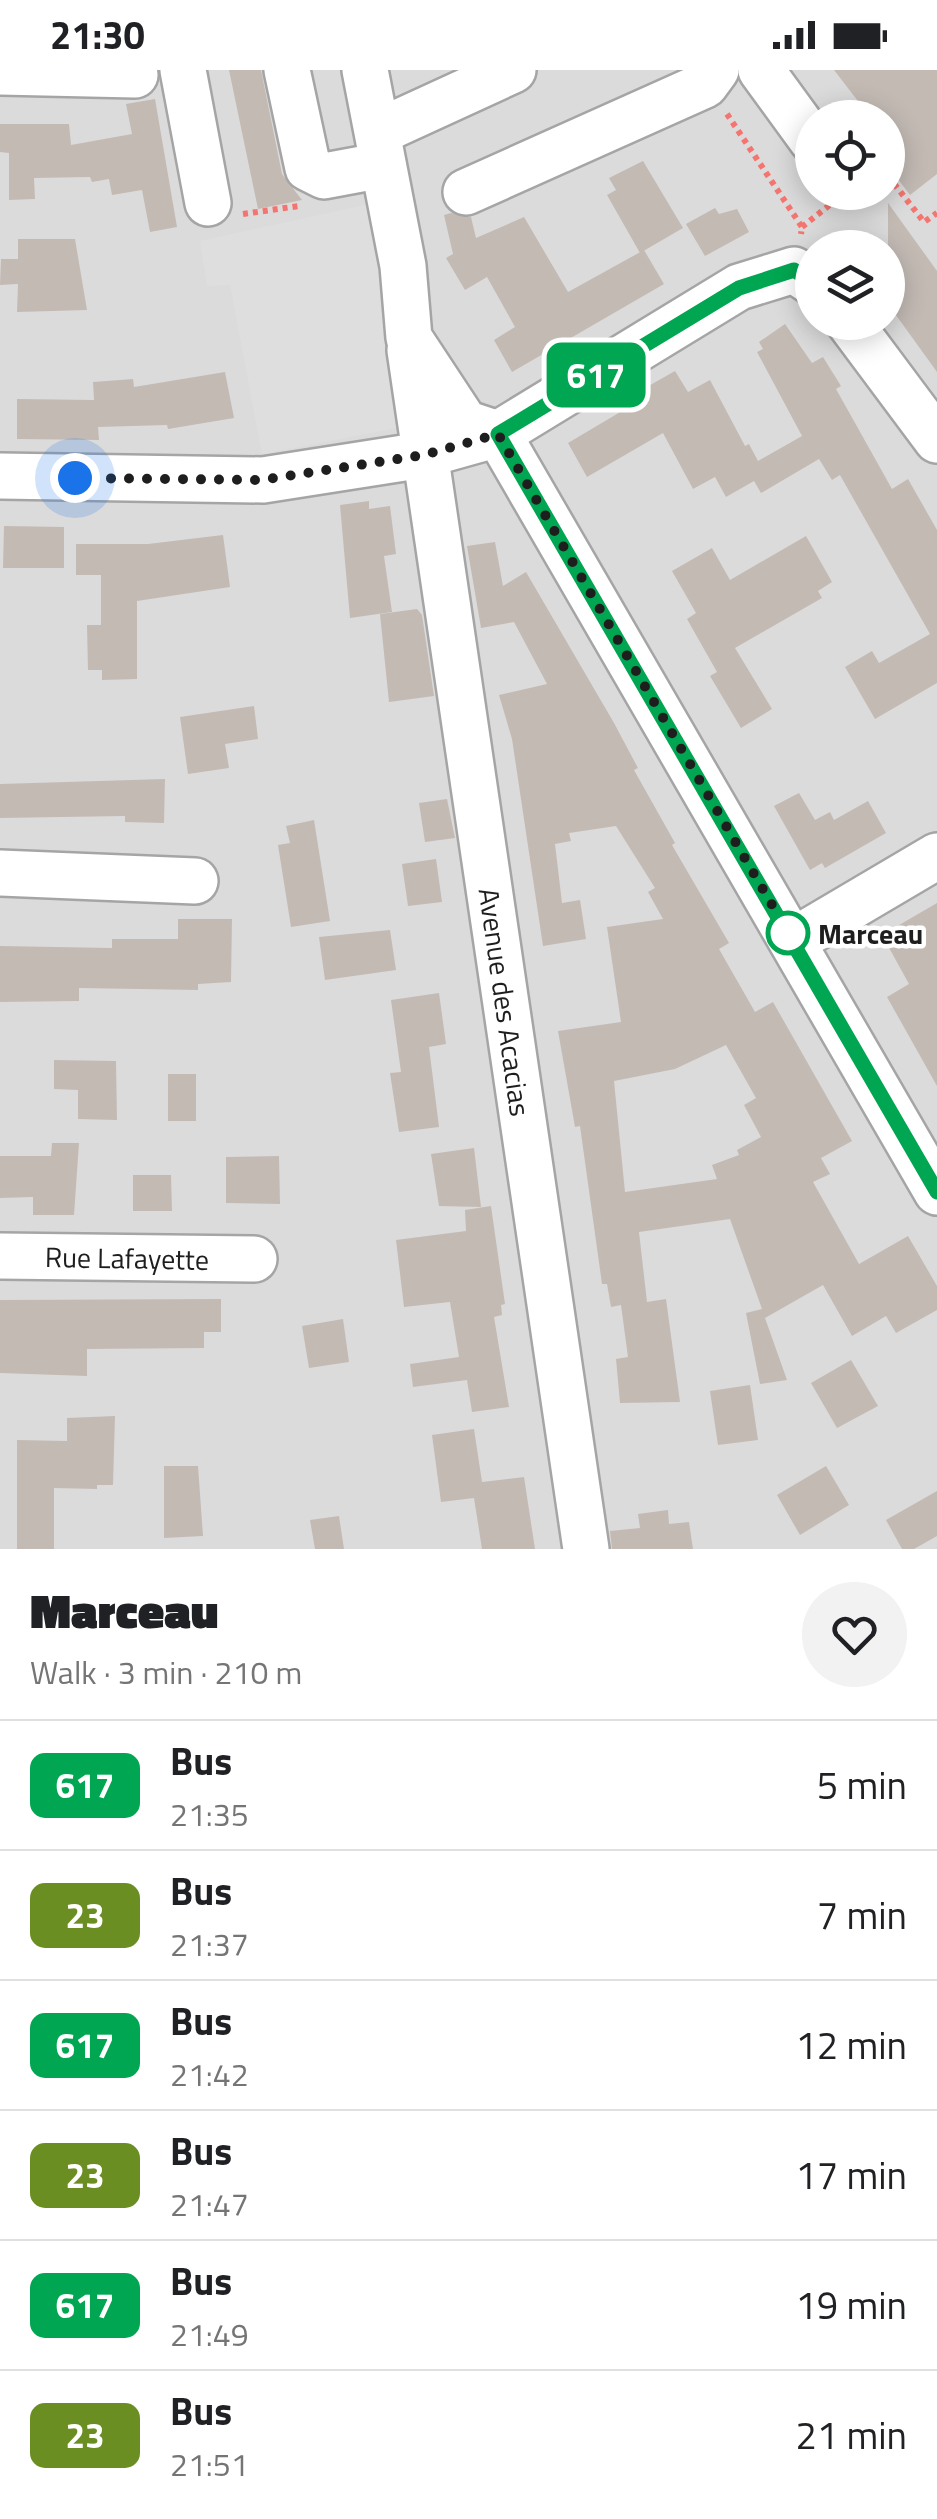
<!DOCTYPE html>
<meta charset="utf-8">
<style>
:root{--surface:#fff;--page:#f2f2f2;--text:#202124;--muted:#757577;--line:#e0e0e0}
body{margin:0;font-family:"Titillium Web",sans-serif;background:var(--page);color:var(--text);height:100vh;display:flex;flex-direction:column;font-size:38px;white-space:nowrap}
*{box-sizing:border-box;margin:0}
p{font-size:32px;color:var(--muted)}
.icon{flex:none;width:55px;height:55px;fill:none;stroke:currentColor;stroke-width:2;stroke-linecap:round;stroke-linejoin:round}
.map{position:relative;height:1479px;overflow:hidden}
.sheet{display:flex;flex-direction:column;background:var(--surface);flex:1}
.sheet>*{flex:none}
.badge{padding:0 20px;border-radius:15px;font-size:35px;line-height:65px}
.fabs{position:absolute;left:795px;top:30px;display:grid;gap:20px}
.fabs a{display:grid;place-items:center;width:110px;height:110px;border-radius:50%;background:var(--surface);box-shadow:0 5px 25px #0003;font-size:50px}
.you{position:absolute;width:50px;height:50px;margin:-25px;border:8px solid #fff;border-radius:50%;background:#1a73e8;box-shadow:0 0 0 15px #1a73e833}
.map>.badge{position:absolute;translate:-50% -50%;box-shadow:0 0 0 5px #fff}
.round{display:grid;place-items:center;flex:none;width:105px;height:105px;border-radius:52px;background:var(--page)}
.head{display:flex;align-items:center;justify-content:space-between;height:170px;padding:0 30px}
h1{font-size:48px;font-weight:800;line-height:75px}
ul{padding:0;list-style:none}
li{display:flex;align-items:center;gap:30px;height:130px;padding:0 30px;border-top:2px solid var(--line)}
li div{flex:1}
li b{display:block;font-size:38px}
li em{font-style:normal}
li .badge{min-width:110px;font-weight:700;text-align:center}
.status{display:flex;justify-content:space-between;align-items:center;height:70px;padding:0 50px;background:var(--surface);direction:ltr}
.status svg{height:28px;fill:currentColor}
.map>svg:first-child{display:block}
.residential{fill:#dcdbdb;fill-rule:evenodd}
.parking{fill:#dedede}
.building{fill:#c3bab4;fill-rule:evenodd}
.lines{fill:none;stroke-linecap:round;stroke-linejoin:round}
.minor-casing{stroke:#a5a5a5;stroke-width:50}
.path{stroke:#f47570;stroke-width:6;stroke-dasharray:5 5;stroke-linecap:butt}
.minor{stroke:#fff;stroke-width:45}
.line-casing{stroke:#fff;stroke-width:22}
.line{stroke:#00a651;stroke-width:15}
.walk{stroke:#1e1e1e;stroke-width:10;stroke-dasharray:0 18}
.stop-dot{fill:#fff;stroke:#00a651;stroke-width:5}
.labels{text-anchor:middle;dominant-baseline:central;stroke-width:9;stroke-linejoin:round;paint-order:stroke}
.stop-label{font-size:28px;font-weight:bold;fill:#1e1e1e;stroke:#fff;text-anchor:start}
.street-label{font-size:28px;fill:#1e1e1e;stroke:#fff}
</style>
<div class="status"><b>21:30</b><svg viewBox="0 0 49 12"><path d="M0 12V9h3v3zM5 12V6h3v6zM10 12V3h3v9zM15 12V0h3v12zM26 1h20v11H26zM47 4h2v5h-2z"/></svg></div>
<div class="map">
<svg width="937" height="1479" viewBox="0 0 937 1479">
<rect width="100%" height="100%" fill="#eeeae4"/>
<path class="residential" d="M 0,0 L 937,0 L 937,1479 L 0,1479 ZM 812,48 L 888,48 L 888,122 L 812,122 ZM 812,178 L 888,178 L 888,252 L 812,252 Z"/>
<path class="parking" d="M 369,134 L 402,357 L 262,384 L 230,215 L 207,216 L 200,171 Z"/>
<g class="building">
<path d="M 229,0 L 261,0 L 282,104 L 302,130 L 258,139 Z"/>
<path d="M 834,0 L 937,0 L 937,104 L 910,125 L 888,96 L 888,48 L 871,48 Z"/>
<path d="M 155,29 L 177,157 L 150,162 L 142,120 L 112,125 L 109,109 L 92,112 L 90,107 L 34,108 L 35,129 L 9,130 L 9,83 L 0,82 L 0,54 L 69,54 L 71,75 L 132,64 L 126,34 Z"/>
<path d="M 643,91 L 683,158 L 640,183 L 607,125 L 616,120 L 609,108 Z"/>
<path d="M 888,133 L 937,201 L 937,302 L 888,234 Z"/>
<path d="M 715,138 L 719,144 L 737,139 L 749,162 L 705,186 L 686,154 Z"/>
<path d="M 451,143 L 471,147 L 476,168 L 524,147 L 568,222 L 644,180 L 664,214 L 512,302 L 494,270 L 515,257 L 487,207 L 465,220 L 446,188 L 453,184 L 444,145 Z"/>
<path d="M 18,169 L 75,169 L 87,240 L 17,242 L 18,214 L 0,215 L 1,189 L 18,189 Z"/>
<path d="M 785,254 L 812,293 L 823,287 L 841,316 L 836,319 L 892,419 L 908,409 L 937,460 L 937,613 L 875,649 L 845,597 L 872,581 L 879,593 L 930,564 L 840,405 L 832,410 L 819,389 L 761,423 L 754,411 L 726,427 L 715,407 L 693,419 L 663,363 L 587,407 L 568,373 L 649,325 L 645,318 L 675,301 L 688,322 L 710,310 L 745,376 L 749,374 L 758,391 L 802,366 L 757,282 L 763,279 L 759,272 Z"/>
<path d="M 225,302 L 234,348 L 168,359 L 167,355 L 98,357 L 99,370 L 17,369 L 17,329 L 94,330 L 93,312 L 133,309 L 134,317 Z"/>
<path d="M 369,431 L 369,439 L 390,436 L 396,484 L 384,486 L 392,542 L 350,548 L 340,435 Z"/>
<path d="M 4,456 L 64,457 L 64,498 L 3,498 Z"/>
<path d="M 223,465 L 230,517 L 137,531 L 137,609 L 102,610 L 102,600 L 88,600 L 87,555 L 101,555 L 101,505 L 76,505 L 76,474 L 148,474 Z"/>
<path d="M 806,466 L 832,512 L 818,521 L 822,528 L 735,578 L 772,639 L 741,658 L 710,606 L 717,602 L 687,549 L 696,543 L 672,501 L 712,478 L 730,510 Z"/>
<path d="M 495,472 L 503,516 L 526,502 L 614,653 L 638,698 L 634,700 L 675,773 L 672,775 L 729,873 L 719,879 L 755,942 L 773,932 L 852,1071 L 821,1088 L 830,1104 L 813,1112 L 859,1194 L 908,1166 L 937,1216 L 937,1240 L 896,1263 L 886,1246 L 852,1266 L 823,1215 L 765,1248 L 787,1310 L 760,1314 L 746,1243 L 762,1239 L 730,1149 L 639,1162 L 647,1232 L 666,1229 L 680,1332 L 620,1333 L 616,1289 L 628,1287 L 621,1235 L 611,1237 L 607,1214 L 602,1214 L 580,1056 L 575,1057 L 558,961 L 621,952 L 607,857 L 663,849 L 648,822 L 655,818 L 616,756 L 569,763 L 571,771 L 555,774 L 562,833 L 580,830 L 586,869 L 543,876 L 512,669 L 499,625 L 547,614 L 514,552 L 481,558 L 467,476 ZM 726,975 L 756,1028 L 744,1035 L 761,1067 L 737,1080 L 739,1085 L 712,1095 L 717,1109 L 625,1122 L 614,1011 L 675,999 Z"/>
<path d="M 417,539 L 422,545 L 434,626 L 389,632 L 380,544 Z"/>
<path d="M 254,636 L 258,669 L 225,674 L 229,698 L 188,704 L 180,647 Z"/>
<path d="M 165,709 L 164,753 L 125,752 L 125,746 L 0,748 L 0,714 Z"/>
<path d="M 799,723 L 815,750 L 830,742 L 834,750 L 868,731 L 886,763 L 825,798 L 822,793 L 810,800 L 774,736 Z"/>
<path d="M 447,729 L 455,768 L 425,772 L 419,733 Z"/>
<path d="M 314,750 L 330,851 L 291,857 L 278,775 L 290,773 L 286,756 Z"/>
<path d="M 436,789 L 442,832 L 408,836 L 402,794 Z"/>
<path d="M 937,833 L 937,1016 L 887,927 L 909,914 L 882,865 Z"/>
<path d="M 178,849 L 232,849 L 231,912 L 198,914 L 198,920 L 79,918 L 79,931 L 0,932 L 0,876 L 112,878 L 112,869 L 178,869 Z"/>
<path d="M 390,860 L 396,900 L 325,910 L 319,867 Z"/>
<path d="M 439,923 L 446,974 L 429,977 L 439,1057 L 399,1062 L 390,1003 L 401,1002 L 391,930 Z"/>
<path d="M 54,990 L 116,991 L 117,1050 L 78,1049 L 78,1020 L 54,1019 Z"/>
<rect x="168" y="1004" width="28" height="47"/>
<path d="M 52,1073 L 79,1073 L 74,1145 L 33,1145 L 33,1127 L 0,1128 L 0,1086 L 51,1086 Z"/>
<path d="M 474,1078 L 481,1137 L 439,1136 L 431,1084 Z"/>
<path d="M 279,1086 L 280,1134 L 226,1133 L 226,1087 Z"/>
<path d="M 133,1105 L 171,1105 L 172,1141 L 133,1141 Z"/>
<path d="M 491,1136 L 505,1234 L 501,1235 L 502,1245 L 494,1247 L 509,1337 L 472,1342 L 467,1310 L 413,1317 L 410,1294 L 459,1287 L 450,1232 L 404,1237 L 396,1170 L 466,1161 L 465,1140 Z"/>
<path d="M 221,1229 L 221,1262 L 204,1262 L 204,1278 L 87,1279 L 87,1306 L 0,1303 L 0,1230 Z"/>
<path d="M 343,1249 L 349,1292 L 309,1298 L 302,1256 Z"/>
<path d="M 851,1290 L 878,1336 L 837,1358 L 811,1313 Z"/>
<path d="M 750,1315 L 758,1370 L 718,1375 L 710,1321 Z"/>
<path d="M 115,1346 L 113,1415 L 97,1415 L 97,1419 L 54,1418 L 54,1479 L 17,1479 L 17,1370 L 67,1371 L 67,1348 Z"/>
<path d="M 474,1359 L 482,1412 L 524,1407 L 535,1479 L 482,1479 L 474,1428 L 441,1432 L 432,1365 Z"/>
<path d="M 164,1396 L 198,1396 L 203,1466 L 164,1468 Z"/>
<path d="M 826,1396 L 849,1435 L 800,1465 L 777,1425 Z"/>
<path d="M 937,1421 L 937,1466 L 914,1479 L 902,1479 L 886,1450 Z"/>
<path d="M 668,1440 L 669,1454 L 689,1452 L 693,1479 L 612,1479 L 610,1461 L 640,1458 L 638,1444 Z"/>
<path d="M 339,1446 L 344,1479 L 315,1479 L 310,1450 Z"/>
</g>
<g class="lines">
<defs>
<g id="minor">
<path d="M 183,0 L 208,133"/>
<path d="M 287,0 L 308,98 L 324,106 L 383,95"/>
<path d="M 365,0 L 403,196 L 409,268 L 465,353 L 498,364 L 937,1122"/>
<path d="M 761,0 L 812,70"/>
<path d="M 0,2 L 135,5"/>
<path d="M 378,62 L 513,0"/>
<path d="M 466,122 L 705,15 L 716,0"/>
<path d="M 849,252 L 937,370"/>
<path d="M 410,280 L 586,1479"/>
<path d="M 0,406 L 263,410 L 423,385 L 498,364 L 739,217 L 794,200 L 812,212"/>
<path d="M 0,803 L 195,811"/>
<path d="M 793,871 L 937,786"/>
<path d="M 0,1186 L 254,1189"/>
</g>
</defs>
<use href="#minor" class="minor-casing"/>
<g class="path">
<path d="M 727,44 L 802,157 L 801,164"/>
<path d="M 888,106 L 924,152 L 937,143"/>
<path d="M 243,144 L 299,136"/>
<path d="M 802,157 L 846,122"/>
</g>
<use href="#minor" class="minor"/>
</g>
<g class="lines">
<defs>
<path id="line" d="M 812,212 L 794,200 L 739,218 L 498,364 L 937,1122"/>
</defs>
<use href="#line" class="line-casing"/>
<use href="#line" class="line"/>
<path class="walk" d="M 75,408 L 262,410 L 424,385 L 498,364 L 793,871 L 788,863"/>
</g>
<circle class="stop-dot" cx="788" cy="863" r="20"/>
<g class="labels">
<g class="stop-label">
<text x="818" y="863">Marceau</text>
</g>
<g class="street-label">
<text transform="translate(505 932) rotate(82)">Avenue des Acacias</text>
<text transform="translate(127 1188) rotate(1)">Rue Lafayette</text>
</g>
</g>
</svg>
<div class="fabs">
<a><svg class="icon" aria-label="locate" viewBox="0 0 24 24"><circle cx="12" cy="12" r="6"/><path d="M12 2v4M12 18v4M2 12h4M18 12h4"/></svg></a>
<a><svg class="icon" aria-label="layers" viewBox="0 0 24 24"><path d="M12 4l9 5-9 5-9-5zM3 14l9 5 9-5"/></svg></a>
</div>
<div class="you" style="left:75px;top:408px"></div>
<b class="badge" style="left:596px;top:305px;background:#00a651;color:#fff">617</b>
</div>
<section class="sheet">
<div class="head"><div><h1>Marceau</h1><p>Walk · 3 min · 210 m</p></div><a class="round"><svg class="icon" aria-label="heart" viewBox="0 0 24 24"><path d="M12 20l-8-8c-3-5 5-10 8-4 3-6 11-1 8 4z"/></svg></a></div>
<ul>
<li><span class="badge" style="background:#00a651;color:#fff">617</span><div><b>Bus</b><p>21:35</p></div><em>5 min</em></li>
<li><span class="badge" style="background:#6b8e23;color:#fff">23</span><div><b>Bus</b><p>21:37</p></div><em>7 min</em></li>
<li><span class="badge" style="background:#00a651;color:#fff">617</span><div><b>Bus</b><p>21:42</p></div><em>12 min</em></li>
<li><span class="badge" style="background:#6b8e23;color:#fff">23</span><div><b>Bus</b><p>21:47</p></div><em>17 min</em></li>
<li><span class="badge" style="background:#00a651;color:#fff">617</span><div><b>Bus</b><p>21:49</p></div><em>19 min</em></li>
<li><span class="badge" style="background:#6b8e23;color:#fff">23</span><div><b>Bus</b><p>21:51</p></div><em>21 min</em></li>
</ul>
</section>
